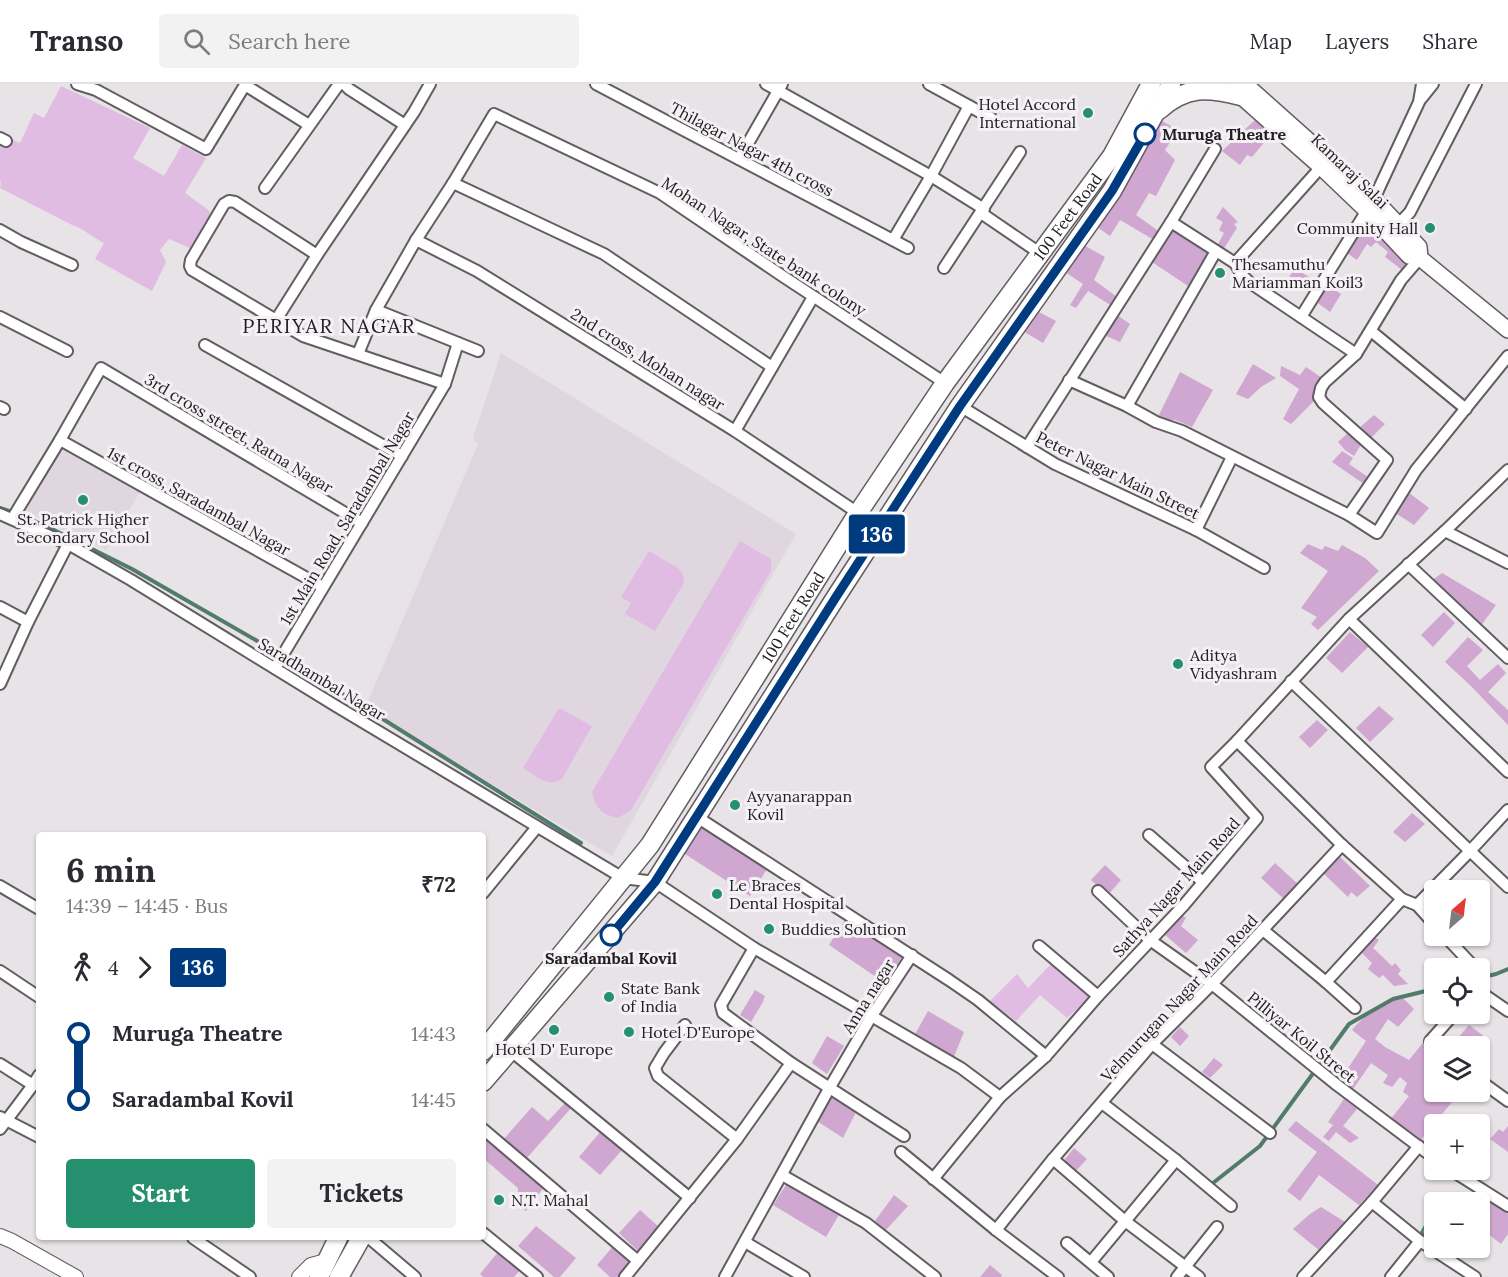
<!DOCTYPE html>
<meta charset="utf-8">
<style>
:root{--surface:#fff;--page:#f2f2f3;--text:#2b2b33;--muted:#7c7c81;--line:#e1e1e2;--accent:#25906e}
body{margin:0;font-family:Lora,serif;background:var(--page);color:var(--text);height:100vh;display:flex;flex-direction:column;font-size:22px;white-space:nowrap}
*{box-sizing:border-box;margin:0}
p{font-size:20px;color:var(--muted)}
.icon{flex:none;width:33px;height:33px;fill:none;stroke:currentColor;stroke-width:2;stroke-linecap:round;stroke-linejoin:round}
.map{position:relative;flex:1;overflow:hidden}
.sheet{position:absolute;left:36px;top:748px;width:450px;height:408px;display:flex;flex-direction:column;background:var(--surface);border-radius:6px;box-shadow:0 2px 4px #0004}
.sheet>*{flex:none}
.badge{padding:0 12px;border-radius:4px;font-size:21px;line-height:39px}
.needle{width:39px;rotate:28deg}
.controls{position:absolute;left:1424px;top:796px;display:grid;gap:12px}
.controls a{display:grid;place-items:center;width:66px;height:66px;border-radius:6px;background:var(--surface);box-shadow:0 2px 4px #0004;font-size:30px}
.map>.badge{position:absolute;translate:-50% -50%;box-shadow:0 0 0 3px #fff}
.legs{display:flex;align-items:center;gap:9px;height:66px;padding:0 30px;font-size:20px}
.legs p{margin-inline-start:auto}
.headline{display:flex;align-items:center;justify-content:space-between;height:102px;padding:0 30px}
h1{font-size:33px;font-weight:800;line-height:45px}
.button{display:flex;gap:12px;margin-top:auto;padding:12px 30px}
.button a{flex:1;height:69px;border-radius:6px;background:var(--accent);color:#fff;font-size:24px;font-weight:800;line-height:69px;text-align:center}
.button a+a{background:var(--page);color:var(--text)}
ul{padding:0 30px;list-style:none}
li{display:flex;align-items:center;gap:21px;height:66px;font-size:22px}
li i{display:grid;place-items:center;width:9px;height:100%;margin:0 8px;background:currentColor}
li i::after{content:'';width:15px;height:15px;margin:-8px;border:4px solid;border-radius:50%;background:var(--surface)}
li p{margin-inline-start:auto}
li:first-child i{background:linear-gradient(#0000 50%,currentColor 0)}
li:last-child i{background:linear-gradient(currentColor 50%,#0000 0)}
header{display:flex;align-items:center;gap:36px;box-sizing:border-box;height:84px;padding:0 30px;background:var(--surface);border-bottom:2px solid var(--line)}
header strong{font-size:28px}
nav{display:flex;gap:33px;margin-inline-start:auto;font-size:21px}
.search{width:420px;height:54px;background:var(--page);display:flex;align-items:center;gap:15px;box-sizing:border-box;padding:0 21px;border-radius:6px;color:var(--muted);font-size:22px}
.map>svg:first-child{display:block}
.built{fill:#e0d6e0}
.green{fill:#e1bce2}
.forest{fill:#d0a7d0}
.water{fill:#65a28a;stroke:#517b6b;stroke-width:1.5}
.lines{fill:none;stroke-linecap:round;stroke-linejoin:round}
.stream{stroke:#517b6b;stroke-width:4}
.minor-casing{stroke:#615d61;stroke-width:14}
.tertiary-casing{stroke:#615d61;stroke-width:16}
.secondary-casing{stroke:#615d61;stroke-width:18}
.trunk-casing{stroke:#615d61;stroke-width:21}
.minor{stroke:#fff;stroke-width:10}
.tertiary{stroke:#fff;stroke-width:14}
.secondary{stroke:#fff;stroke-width:15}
.trunk{stroke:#fff;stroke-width:18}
.line-1-casing{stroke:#fff;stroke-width:14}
.line-1{stroke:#003b80;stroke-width:9}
.poi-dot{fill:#25906e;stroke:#f4f0f4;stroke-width:2}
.stop-1-dot{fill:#fff;stroke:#003b80;stroke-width:3}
.labels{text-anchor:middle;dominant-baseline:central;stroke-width:6;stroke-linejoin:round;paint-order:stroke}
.poi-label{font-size:16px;fill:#222022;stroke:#f4f0f4;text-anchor:start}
.stop-label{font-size:16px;font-weight:bold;fill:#222022;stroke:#f4f0f4;text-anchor:start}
.street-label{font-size:16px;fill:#222022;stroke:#f4f0f4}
.quarter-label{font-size:20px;letter-spacing:1.5px;fill:#222022;stroke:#f4f0f4}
</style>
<header>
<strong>Transo</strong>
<div class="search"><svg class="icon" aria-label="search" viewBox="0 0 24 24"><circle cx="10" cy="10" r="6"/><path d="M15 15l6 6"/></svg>Search here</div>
<nav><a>Map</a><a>Layers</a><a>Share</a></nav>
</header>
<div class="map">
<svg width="1508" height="1193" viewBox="0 0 1508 1193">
<rect width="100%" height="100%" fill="#e7e3e7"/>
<g class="built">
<path d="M 501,269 L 796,450 L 612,772 L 365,624 L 478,360 L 473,354 Z"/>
<path d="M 62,363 L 141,406 L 106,466 L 25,427 Z"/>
</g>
<g class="green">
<path d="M 61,2 L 150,44 L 133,74 L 164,92 L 182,61 L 206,74 L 185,109 L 207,125 L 213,132 L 206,137 L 190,164 L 169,155 L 160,166 L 166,178 L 152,207 L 95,175 L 104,159 C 95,155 81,143 74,142 L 0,104 L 1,99 L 0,96 L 0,50 L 20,59 L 34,29 L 44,34 Z"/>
<path d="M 740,457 L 771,475 L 771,487 L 631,726 L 618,734 C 601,730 596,725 592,708 Z"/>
<path d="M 649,467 L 678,484 L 683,491 L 684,499 L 655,547 L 625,530 L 631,519 L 621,513 Z"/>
<path d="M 559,624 L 592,642 L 562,695 C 547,704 536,692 523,684 Z"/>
<path d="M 1052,879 L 1092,911 L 1067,934 L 1040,911 L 1016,937 L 989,918 L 1017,890 L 1028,904 Z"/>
</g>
<g class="forest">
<path d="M 1157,34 L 1178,46 L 1165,66 L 1175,76 L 1156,112 L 1149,109 L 1136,131 L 1160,148 L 1154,156 L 1120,136 L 1110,152 L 1094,141 Z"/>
<path d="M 1255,36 L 1272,49 L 1252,73 L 1247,71 L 1240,81 L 1222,67 Z"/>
<path d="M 1223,123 L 1238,138 L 1234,140 L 1237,144 L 1223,166 L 1217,162 L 1224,149 L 1219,146 L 1223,138 L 1216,134 Z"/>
<path d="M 1365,132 L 1412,180 L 1405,188 L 1385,173 L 1388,168 L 1376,158 L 1371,163 L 1367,160 L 1357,176 L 1344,167 Z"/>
<path d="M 1170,144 L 1211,169 L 1191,204 L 1149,176 Z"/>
<path d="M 1080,159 L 1105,173 L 1094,196 L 1117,213 L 1112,222 L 1088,207 L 1076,224 L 1070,221 L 1083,200 L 1062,186 Z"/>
<path d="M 1295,184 L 1318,199 L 1312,209 L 1288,195 Z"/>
<path d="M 1326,200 L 1341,210 L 1330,228 L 1315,217 Z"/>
<path d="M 1035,226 L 1056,237 L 1043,259 L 1021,246 Z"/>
<path d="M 1117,231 L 1130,240 L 1120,258 L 1104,251 Z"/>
<path d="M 1253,280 L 1276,294 L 1261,303 L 1248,315 L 1236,310 Z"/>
<path d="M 1281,282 L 1300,291 L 1306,283 L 1322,294 L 1316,306 L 1315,316 L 1291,340 L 1283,335 L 1299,305 L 1280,292 Z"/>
<path d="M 1180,288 L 1213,306 L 1192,343 L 1175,336 L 1157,335 Z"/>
<path d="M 1374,331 L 1385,340 L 1369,356 L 1357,346 Z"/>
<path d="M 1350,347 L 1362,359 L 1354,372 L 1345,366 L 1338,358 Z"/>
<path d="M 1342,367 L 1353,374 L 1349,380 L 1368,393 L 1364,400 L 1332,378 Z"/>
<path d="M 1408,408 L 1429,424 L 1414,441 L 1394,428 Z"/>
<path d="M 1308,460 L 1322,466 L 1325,462 L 1338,467 L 1342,461 L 1365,474 L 1379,487 L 1318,546 L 1311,540 L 1317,533 L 1301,524 L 1328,487 L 1300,469 Z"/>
<path d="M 1442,489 L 1496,521 L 1480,543 L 1431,497 Z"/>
<path d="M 1444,528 L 1455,539 L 1433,563 L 1421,551 Z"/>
<path d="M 1350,548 L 1368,563 L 1342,589 L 1326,574 Z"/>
<path d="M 1468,553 L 1483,566 L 1467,582 L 1480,596 L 1498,580 L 1506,589 L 1488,608 L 1508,626 L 1508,641 L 1471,602 L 1445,578 Z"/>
<path d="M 1379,622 L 1394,635 L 1370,658 L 1356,644 Z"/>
<path d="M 1317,636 L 1328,646 L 1310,664 L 1299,653 Z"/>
<path d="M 1412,729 L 1425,740 L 1405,758 L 1393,748 Z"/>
<path d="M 701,742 L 767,785 L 750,812 L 682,768 Z"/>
<path d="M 1339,772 L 1370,802 L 1357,813 L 1351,808 L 1348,813 L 1323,789 Z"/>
<path d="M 1275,779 L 1300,802 L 1286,817 L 1261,794 Z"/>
<path d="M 1105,781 L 1121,796 L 1108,811 L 1091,796 Z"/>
<path d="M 1179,829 L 1186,834 L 1181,842 L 1198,856 L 1186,869 L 1163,849 Z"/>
<path d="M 846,834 L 903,871 L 885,899 L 829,861 Z"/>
<path d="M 1372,852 L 1379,856 L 1373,864 L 1392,882 L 1395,879 L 1401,886 L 1398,890 L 1408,900 L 1394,902 L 1383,891 L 1379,894 L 1368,885 L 1372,879 L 1359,866 Z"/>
<path d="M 755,906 L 765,912 L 763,916 L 764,916 L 751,938 L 740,931 Z"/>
<path d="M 1402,913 L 1414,925 L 1398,943 L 1388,935 L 1375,955 L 1385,963 L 1409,976 L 1426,955 L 1434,963 L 1434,1008 L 1440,1008 L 1452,1018 L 1419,1058 L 1390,1036 L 1409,1012 L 1403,1008 L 1407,999 L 1400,993 L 1392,1003 L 1383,999 L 1388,991 L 1371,979 L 1351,1008 L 1339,998 L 1366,957 L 1352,946 C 1363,932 1383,917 1402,913 Z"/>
<path d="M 928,927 L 964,948 L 953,975 L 914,952 Z"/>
<path d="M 1469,941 L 1489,956 L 1479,969 L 1479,963 L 1466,963 L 1457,955 Z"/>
<path d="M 1180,943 L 1189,952 L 1180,962 L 1171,953 Z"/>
<path d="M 827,952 L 844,962 L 827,990 L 812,979 Z"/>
<path d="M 1214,974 L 1223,981 L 1210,994 L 1202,988 Z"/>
<path d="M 831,1013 L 857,1026 L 843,1054 L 817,1037 Z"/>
<path d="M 1344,1015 L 1357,1025 L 1343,1042 L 1359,1054 L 1350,1059 L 1336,1048 L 1329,1057 L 1323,1053 L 1333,1041 L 1328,1038 Z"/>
<path d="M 566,1018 L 572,1023 L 526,1075 L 503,1056 L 532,1023 L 548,1037 Z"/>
<path d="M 1296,1037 L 1378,1101 L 1359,1121 L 1319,1091 L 1300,1117 L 1287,1107 L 1317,1068 L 1288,1046 Z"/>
<path d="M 1508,1042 L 1508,1068 L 1490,1055 L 1499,1045 L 1503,1048 Z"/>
<path d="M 601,1047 L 622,1066 L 600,1091 L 579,1073 Z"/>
<path d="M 483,1051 L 544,1103 L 526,1127 L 518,1120 L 518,1104 L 483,1074 Z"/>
<path d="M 1074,1064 L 1087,1075 L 1074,1089 L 1062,1079 Z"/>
<path d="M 788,1098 L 840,1129 L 826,1153 L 773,1121 Z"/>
<path d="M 894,1111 L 908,1122 L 885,1147 L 875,1137 Z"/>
<path d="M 1491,1115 L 1508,1127 L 1508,1150 L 1501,1160 L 1479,1143 L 1479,1136 Z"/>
<path d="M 1321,1123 L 1345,1138 L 1320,1167 L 1293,1145 L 1310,1130 Z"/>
<path d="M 640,1126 L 660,1144 L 639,1168 L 619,1149 Z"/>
<path d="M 536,1142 L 576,1174 L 560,1193 L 554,1193 L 518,1162 Z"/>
<path d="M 615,1160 L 634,1177 L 621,1193 L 610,1193 L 597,1181 Z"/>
<path d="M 498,1168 L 520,1186 L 514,1193 L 483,1193 L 480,1190 Z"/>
<path d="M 990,1181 L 1002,1191 L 1001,1193 L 980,1193 Z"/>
</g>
<path class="water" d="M 1434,1126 L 1434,1143 L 1427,1153 L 1421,1148 Z"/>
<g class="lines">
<g class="stream">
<path d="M 0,424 L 9,427"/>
<path d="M 22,432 L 46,442 L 132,485 L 273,566"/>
<path d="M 290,577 L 581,759"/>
<path d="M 1479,894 L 1496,890 L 1508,885"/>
<path d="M 1213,1099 L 1260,1062 L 1349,940 L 1393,915 L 1434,905"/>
</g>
<defs>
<g id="minor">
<path d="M 77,0 L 96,6 L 206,65 L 245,1 L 309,41"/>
<path d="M 344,0 L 349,5 L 405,41"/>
<path d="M 596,0 L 908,164"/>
<path d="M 766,0 L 931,92 L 984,125"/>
<path d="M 929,0 L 991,34"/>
<path d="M 1421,15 L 1433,0"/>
<path d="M 0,54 L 6,57"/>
<path d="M 739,75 L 782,0"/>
<path d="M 453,99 L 604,170 L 772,283"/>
<path d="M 265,104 L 339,0"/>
<path d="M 981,129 L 1041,170"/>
<path d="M 1171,138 L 1235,179 L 1242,191 L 1249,198 L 1356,270"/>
<path d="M 1398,141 L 1410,128 L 1476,0"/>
<path d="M 0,146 L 21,158 L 72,181"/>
<path d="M 416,156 L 477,187 L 735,347 L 858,429"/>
<path d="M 893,156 L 931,92 L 969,22"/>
<path d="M 317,171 L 235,118 L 229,117 L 224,120 L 191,176 L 190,182 L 192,186 L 303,252 L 445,300"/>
<path d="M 1235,179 L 1321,83"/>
<path d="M 944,184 L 1020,68"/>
<path d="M 376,226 L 478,267"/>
<path d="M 0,233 L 67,267"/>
<path d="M 1301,233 L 1374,115 L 1419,18 L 1422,0"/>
<path d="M 276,236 L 317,171 L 414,28 L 430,0"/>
<path d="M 1371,247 L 1466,325"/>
<path d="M 205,261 L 402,372"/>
<path d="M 358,270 L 376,226 L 416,156 L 453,99 L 494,30 L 660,109 L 784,193 L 945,299"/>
<path d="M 1069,296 L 1127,322 L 1156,338 L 1182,347 L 1349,431 L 1377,449 L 1416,386 L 1508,272"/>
<path d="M 960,322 L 1055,380 L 1196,446 L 1264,484"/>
<path d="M 1127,322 L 1216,167"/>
<path d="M 0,323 L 4,325"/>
<path d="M 735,347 L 813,213"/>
<path d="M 60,356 L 323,503"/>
<path d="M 1027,363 L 1171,138 L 1215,65"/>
<path d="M 0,430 L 68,460 L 131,496 L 336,622 L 623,794 L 655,798 L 754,864 L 961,984 L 1000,1013"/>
<path d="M 1349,431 L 1387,376 L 1323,319 L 1319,313 L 1321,304 L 1325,298 L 1356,270 L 1401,196 L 1420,174"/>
<path d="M 12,435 L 60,356 L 101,284 L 362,439"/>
<path d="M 1196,446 L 1232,373"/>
<path d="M 1445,447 L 1508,479"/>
<path d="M 1408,480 L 1508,574"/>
<path d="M 0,523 L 28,538"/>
<path d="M 1349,535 L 1508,688"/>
<path d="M 275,584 L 445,300 L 458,259"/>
<path d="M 1291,597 L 1508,803"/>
<path d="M 0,600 L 28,538 L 68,460"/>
<path d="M 1237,657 L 1342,761 L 1402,815 L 1417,821 L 1434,840"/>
<path d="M 697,733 L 949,896 L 978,916 L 1046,972"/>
<path d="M 1149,751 L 1203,798"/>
<path d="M 0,802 L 39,825"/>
<path d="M 1098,807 L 1150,856 L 1212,900 L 1337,1001 L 1434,1074"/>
<path d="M 483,809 L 537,743"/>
<path d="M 1417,821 L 1471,766 L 1508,726"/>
<path d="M 1263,846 L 1326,898 L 1355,924"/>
<path d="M 1445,852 L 1476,885"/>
<path d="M 1039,862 L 1098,912"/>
<path d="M 754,864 L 721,921 L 723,929 L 791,979 L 904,1052"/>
<path d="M 0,887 L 39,913"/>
<path d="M 1326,898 L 1402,815"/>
<path d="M 1479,907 L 1508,927"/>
<path d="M 685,941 L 664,969 L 655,984 L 658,992 L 737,1055"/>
<path d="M 1152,960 L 1270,1049"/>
<path d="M 1438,963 L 1430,957 L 1454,930"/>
<path d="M 510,966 L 690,1114"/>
<path d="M 0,980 L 33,1001"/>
<path d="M 1479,996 L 1508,1017"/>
<path d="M 1102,1019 L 1176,1076 L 1231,1122"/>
<path d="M 0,1033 L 39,1053"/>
<path d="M 0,1045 L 33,1001 L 39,991"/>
<path d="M 483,1045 L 638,1177"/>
<path d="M 901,1068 L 996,1146 L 1058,1193"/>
<path d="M 1053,1075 L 1125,1137 L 1199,1193"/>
<path d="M 1451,1086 L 1508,1122"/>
<path d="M 782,1091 L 866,1139 L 935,1193"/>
<path d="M 933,1095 L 1000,1013 L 1046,972 L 1098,912 L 1184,821 L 1257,734 L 1211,683 L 1237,657 L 1349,535 L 1445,447 L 1508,386"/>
<path d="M 1372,1118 L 1420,1157 L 1475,1193"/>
<path d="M 996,1146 L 1053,1075 L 1152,960 L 1212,900 L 1342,761"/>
<path d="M 483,1149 L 537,1193"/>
<path d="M 193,1154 L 250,1193"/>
<path d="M 369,1154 L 415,1193"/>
<path d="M 745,1158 L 804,1193"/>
<path d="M 1067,1159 L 1108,1193"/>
<path d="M 1091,1178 L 1176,1076"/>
<path d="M 625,1193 L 737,1055 L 791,979"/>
<path d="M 725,1193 L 830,1003 L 871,933 L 912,871"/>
<path d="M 1177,1193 L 1217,1143"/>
<path d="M 1303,1193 L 1372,1118 L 1419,1062"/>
<path d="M 1391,1193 L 1420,1157"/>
</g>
<g id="tertiary">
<path d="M 0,1152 L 12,1157 L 76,1193"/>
<path d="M 299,1193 L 311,1181 L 326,1177"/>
</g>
<g id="secondary">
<path d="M 1245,0 L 1374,115 L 1419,163 L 1420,174"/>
<path d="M 1234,6 L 1321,83 L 1366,126 L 1409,172 L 1420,174 L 1508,246"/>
</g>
<g id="trunk">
<path d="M 1159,26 C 1187,1 1208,4 1241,12"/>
<path id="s1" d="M 483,967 L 650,761 L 753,597 L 858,429 L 945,299 L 1112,72 L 1151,0"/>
<path d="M 483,998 L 655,798 L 836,513 L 960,322 L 1112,107 L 1171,0"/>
<path d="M 319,1193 L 338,1154"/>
<path d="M 339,1193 L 361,1154"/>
</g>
</defs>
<use href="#minor" class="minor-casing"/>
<use href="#tertiary" class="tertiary-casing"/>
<use href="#secondary" class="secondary-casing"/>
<use href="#trunk" class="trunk-casing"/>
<use href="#minor" class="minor"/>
<use href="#tertiary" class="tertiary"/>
<use href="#secondary" class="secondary"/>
<use href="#trunk" class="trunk"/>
</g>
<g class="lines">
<defs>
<path id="line-1" d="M 611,851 L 655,798 L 836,513 L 960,322 L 1112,107 L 1145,50"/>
</defs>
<use href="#line-1" class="line-1-casing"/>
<use href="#line-1" class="line-1"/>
</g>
<g class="poi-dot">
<circle cx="1088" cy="29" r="6"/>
<circle cx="1430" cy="144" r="6"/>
<circle cx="1220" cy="189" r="6"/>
<circle cx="83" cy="416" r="6"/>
<circle cx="1178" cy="580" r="6"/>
<circle cx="735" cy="721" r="6"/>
<circle cx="717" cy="810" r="6"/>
<circle cx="769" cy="845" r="6"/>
<circle cx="609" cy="913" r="6"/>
<circle cx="554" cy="946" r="6"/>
<circle cx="629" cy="948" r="6"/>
<circle cx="499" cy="1116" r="6"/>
</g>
<g class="stop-1-dot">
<circle cx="1145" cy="50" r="10"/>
<circle cx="611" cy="851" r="10"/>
</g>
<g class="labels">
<g class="poi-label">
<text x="1076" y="20" text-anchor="end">Hotel Accord<tspan x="1076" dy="18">International</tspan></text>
<text x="1418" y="144" text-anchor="end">Community Hall</text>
<text x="1232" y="180">Thesamuthu<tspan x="1232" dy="18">Mariamman Koil3</tspan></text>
<text x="83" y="435" text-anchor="middle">St. Patrick Higher<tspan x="83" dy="18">Secondary School</tspan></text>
<text x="1190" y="571">Aditya<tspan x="1190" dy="18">Vidyashram</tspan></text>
<text x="747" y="712">Ayyanarappan<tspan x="747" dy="18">Kovil</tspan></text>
<text x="729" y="801">Le Braces<tspan x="729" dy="18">Dental Hospital</tspan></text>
<text x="781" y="845">Buddies Solution</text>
<text x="621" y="904">State Bank<tspan x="621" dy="18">of India</tspan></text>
<text x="641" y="948">Hotel D'Europe</text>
<text x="554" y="965" text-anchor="middle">Hotel D' Europe</text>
<text x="511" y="1116">N.T. Mahal</text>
</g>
<g class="stop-label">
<text x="1162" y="50">Muruga Theatre</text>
<text x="611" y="874" text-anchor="middle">Saradambal Kovil</text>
</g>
<g class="street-label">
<text transform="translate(752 65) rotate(28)">Thilagar Nagar 4th cross</text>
<text transform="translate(1350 87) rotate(44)">Kamaraj Salai</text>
<text stroke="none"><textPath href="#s1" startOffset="1020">100 Feet Road</textPath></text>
<text transform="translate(764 162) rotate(33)">Mohan Nagar, State bank colony</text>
<text transform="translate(648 275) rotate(32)">2nd cross, Mohan nagar</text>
<text transform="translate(239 349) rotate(31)">3rd cross street, Ratna Nagar</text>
<text transform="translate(1118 391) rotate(26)">Peter Nagar Main Street</text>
<text transform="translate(199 417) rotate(29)">1st cross, Saradambal Nagar</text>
<text transform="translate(347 434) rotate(-59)">1st Main Road, Saradambal Nagar</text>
<text stroke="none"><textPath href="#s1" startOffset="534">100 Feet Road</textPath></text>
<text transform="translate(322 595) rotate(31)">Saradhambal Nagar</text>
<text transform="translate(1176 803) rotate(-48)">Sathya Nagar Main Road</text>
<text transform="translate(868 912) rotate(-58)">Anna nagar</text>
<text transform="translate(1179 914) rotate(-47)">Velmurugan Nagar Main Road</text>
<text transform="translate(1302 953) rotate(39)">Pilliyar Koil Street</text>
</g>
<g class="quarter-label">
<text x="329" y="241">PERIYAR NAGAR</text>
</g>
</g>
</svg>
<div class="controls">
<a><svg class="needle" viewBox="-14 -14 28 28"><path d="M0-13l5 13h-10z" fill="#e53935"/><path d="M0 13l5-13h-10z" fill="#7c7c81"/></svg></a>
<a><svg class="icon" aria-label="locate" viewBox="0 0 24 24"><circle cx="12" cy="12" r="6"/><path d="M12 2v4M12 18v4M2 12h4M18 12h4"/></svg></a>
<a><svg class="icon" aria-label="layers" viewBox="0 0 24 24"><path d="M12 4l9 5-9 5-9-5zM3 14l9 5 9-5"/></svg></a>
<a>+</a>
<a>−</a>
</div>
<b class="badge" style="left:877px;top:450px;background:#003b80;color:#fff">136</b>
<section class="sheet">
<div class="headline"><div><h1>6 min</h1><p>14:39 – 14:45 · Bus</p></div><b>₹72</b></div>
<div class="legs"><svg class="icon" aria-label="walk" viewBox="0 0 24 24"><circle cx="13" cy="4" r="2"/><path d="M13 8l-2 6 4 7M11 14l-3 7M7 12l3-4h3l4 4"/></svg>4<svg class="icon" aria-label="forward" viewBox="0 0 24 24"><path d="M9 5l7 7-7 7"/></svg><b class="badge" style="background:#003b80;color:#fff">136</b></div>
<ul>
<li><i style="color:#003b80"></i><b>Muruga Theatre</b><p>14:43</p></li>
<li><i style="color:#003b80"></i><b>Saradambal Kovil</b><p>14:45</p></li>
</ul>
<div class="button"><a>Start</a><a>Tickets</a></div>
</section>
</div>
